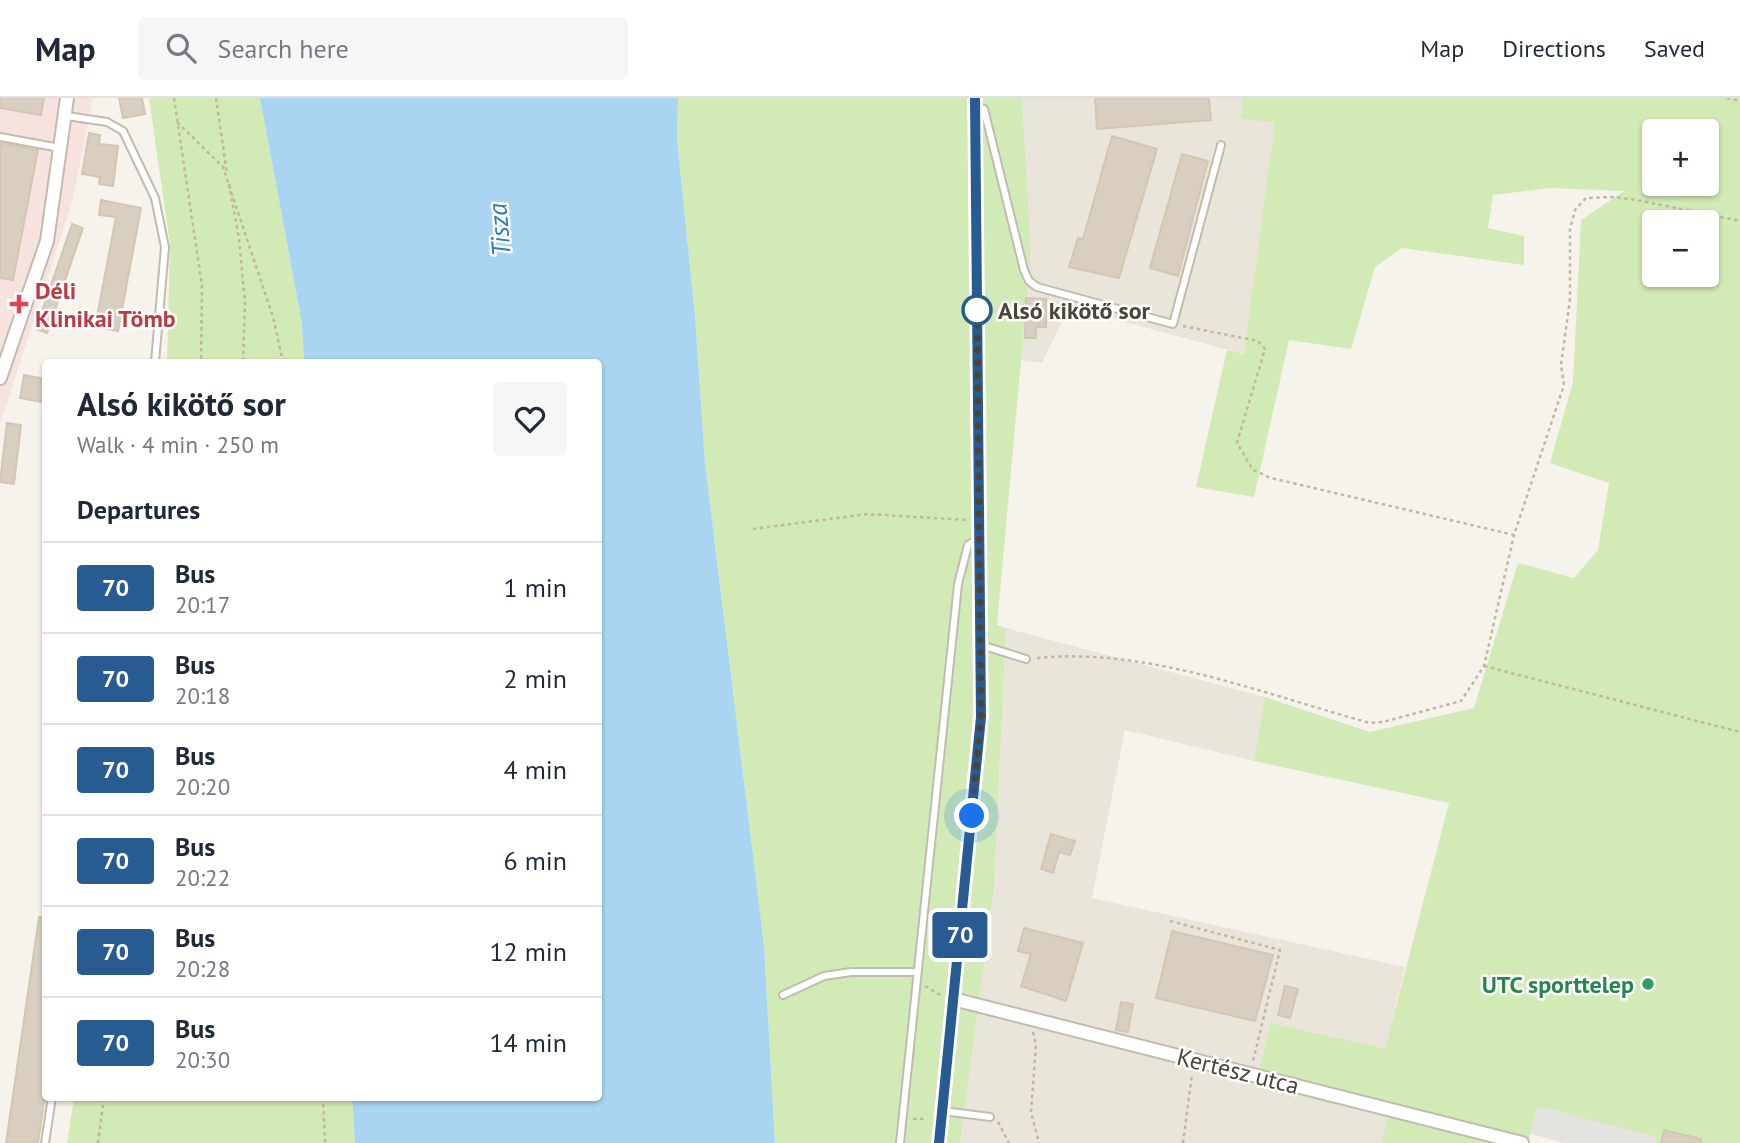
<!DOCTYPE html>
<meta charset="utf-8">
<style>
:root{--surface:#fff;--page:#f6f6f7;--text:#1f2937;--muted:#747a83;--line:#e0e1e3}
body{margin:0;font-family:"PT Sans",sans-serif;background:var(--page);color:var(--text);height:100vh;display:flex;flex-direction:column;font-size:26px;white-space:nowrap}
*{box-sizing:border-box;margin:0}
p{font-size:23px;color:var(--muted)}
.icon{flex:none;width:38px;height:38px;fill:none;stroke:currentColor;stroke-width:2;stroke-linecap:round;stroke-linejoin:round}
.map{position:relative;flex:1;overflow:hidden}
.details{position:absolute;left:42px;top:261px;width:560px;height:742px;display:flex;flex-direction:column;background:var(--surface);border-radius:7px;box-shadow:0 2px 5px #0004}
.details>*{flex:none}
.badge{padding:0 14px;border-radius:5px;font-size:24px;line-height:46px}
.tools{position:absolute;left:1642px;top:21px;display:grid;gap:14px}
.tools a{display:grid;place-items:center;width:77px;height:77px;border-radius:7px;background:var(--surface);box-shadow:0 2px 5px #0004;font-size:35px}
.you{position:absolute;width:35px;height:35px;margin:-18px;border:5px solid #fff;border-radius:50%;background:#1a73e8;box-shadow:0 0 0 10px #1a73e833}
.map>.badge{position:absolute;translate:-50% -50%;box-shadow:0 0 0 4px #fff}
h2{padding:0 35px;font-size:26px;line-height:63px}
.round{display:grid;place-items:center;flex:none;width:74px;height:74px;border-radius:7px;background:var(--page)}
.summary{display:flex;align-items:center;justify-content:space-between;height:119px;padding:0 35px}
h1{font-size:33px;font-weight:800;line-height:52px}
ul{padding:0;list-style:none}
li{display:flex;align-items:center;gap:21px;height:91px;padding:0 35px;border-top:2px solid var(--line)}
li div{flex:1}
li b{display:block;font-size:26px}
li em{font-style:normal}
li .badge{min-width:77px;font-weight:700;text-align:center}
header{display:flex;align-items:center;gap:42px;box-sizing:border-box;height:98px;padding:0 35px;background:var(--surface);border-bottom:2px solid var(--line)}
header strong{font-size:33px}
nav{display:flex;gap:38px;margin-inline-start:auto;font-size:24px}
.search{width:490px;height:63px;background:var(--page);display:flex;align-items:center;gap:18px;box-sizing:border-box;padding:0 24px;border-radius:7px;color:var(--muted);font-size:26px}
.map>svg:first-child{display:block}
.residential{fill:#eae5da}
.medical{fill:#f6e3e0}
.green{fill:#d2eab5;fill-rule:evenodd}
.parking{fill:#e5e3e0}
.water{fill:#a9d4f2}
.building{fill:#d8cfc1;stroke:#d3c7b4;stroke-width:2}
.lines{fill:none;stroke-linecap:round;stroke-linejoin:round}
.service-casing{stroke:#c2bbae;stroke-width:10}
.minor-casing{stroke:#c2bbae;stroke-width:16}
.path{stroke:#c4b79f;stroke-width:2.5;stroke-dasharray:3.5 3.5;stroke-linecap:butt}
.service{stroke:#fff;stroke-width:6}
.minor{stroke:#fff;stroke-width:12}
.line-casing{stroke:#fff;stroke-width:16}
.line{stroke:#275b91;stroke-width:10}
.walk{stroke:#4b4439;stroke-width:7;stroke-dasharray:0 12.6}
.health-dot{fill:#e0444e;stroke:#fff;stroke-width:2.5}
.stop-dot{fill:#fff;stroke:#275b91;stroke-width:3.5}
.leisure-dot{fill:#2e9e5b;stroke:#fff;stroke-width:2.5}
.labels{text-anchor:middle;dominant-baseline:central;stroke-width:5;stroke-linejoin:round;paint-order:stroke}
.health-label{font-size:24px;font-weight:bold;fill:#be3a42;stroke:#fff;text-anchor:start}
.stop-label{font-size:24px;font-weight:bold;fill:#4b4439;stroke:#fff;text-anchor:start}
.leisure-label{font-size:24px;font-weight:bold;fill:#27864d;stroke:#fff;text-anchor:end}
.street-label{font-size:24px;fill:#4b4439;stroke:#fff}
.water-label{font-size:26px;font-style:italic;fill:#2e7ab2;stroke:#fff}
</style>
<header>
<strong>Map</strong>
<div class="search"><svg class="icon" aria-label="search" viewBox="0 0 24 24"><circle cx="10" cy="10" r="6"/><path d="M15 15l6 6"/></svg>Search here</div>
<nav><a>Map</a><a>Directions</a><a>Saved</a></nav>
</header>
<div class="map">
<svg width="1740" height="1045" viewBox="0 0 1740 1045">
<rect width="100%" height="100%" fill="#f6f3ec"/>
<g class="residential">
<path d="M 1022,0 L 1242,0 L 1241,21 L 1276,23 L 1244,256 L 1069,209 L 1042,265 L 1021,262 L 1031,153 Z"/>
<path d="M 1006,530 L 1265,599 L 1254,663 L 1125,632 L 1092,800 L 1405,869 L 1385,952 L 1271,925 L 1256,989 L 1389,1018 L 1382,1045 L 960,1045 L 994,790 Z"/>
</g>
<path class="medical" d="M 0,0 L 93,0 L 72,104 L 0,327 Z"/>
<g class="green">
<path d="M 149,0 L 260,0 L 302,226 L 304,264 L 167,264 L 170,146 Z"/>
<path d="M 678,0 L 1022,0 L 1031,153 L 997,527 L 1006,530 L 994,790 L 960,1045 L 775,1045 L 764,847 L 705,365 L 695,218 L 677,41 Z"/>
<path d="M 1242,0 L 1740,0 L 1740,1045 L 1655,1045 L 1656,1039 L 1538,1009 L 1528,1045 L 1382,1045 L 1388,1018 L 1255,989 L 1271,925 L 1385,951 L 1449,705 L 1254,663 L 1265,599 L 1370,634 L 1474,610 L 1518,465 L 1574,480 L 1598,452 L 1609,385 L 1550,365 L 1573,284 L 1581,122 L 1624,93 L 1550,90 L 1493,97 L 1488,130 L 1524,138 L 1524,167 L 1402,150 L 1375,169 L 1351,251 L 1289,242 L 1254,399 L 1196,389 L 1227,252 L 1244,256 L 1275,24 L 1241,21 ZM 1654,33 L 1706,33 L 1706,86 L 1654,86 ZM 1654,124 L 1706,124 L 1706,177 L 1654,177 Z"/>
<path d="M 74,999 L 352,999 L 355,1045 L 67,1045 Z"/>
</g>
<path class="parking" d="M 1538,1008 L 1656,1039 L 1655,1045 L 1564,1045 L 1531,1036 Z"/>
<path class="water" d="M 260,0 L 678,0 L 677,41 L 695,218 L 705,365 L 764,847 L 775,1045 L 355,1045 L 352,999 L 598,999 L 598,264 L 304,264 L 302,226 Z"/>
<g class="building">
<path d="M 0,0 L 44,0 L 41,17 L 0,10 Z"/>
<path d="M 119,0 L 142,0 L 145,16 L 123,20 Z"/>
<path d="M 1095,0 L 1209,0 L 1211,22 L 1097,31 Z"/>
<path d="M 89,35 L 100,37 L 99,46 L 118,48 L 113,88 L 99,86 L 100,79 L 82,76 Z"/>
<path d="M 1112,38 L 1157,51 L 1119,180 L 1069,169 L 1078,140 L 1083,141 Z"/>
<path d="M 0,45 L 38,52 L 13,182 L 0,180 Z"/>
<path d="M 1182,56 L 1208,63 L 1178,178 L 1150,170 Z"/>
<path d="M 101,102 L 141,110 L 118,233 L 95,229 L 116,119 L 99,117 Z"/>
<path d="M 72,126 L 83,130 L 47,235 L 36,231 Z"/>
<path d="M 1026,200 L 1046,201 L 1046,229 L 1036,229 L 1036,240 L 1025,240 Z"/>
<path d="M 24,277 L 46,281 L 42,304 L 20,300 Z"/>
<path d="M 7,325 L 21,327 L 14,386 L 0,384 Z"/>
<path d="M 1051,736 L 1075,743 L 1070,757 L 1059,754 L 1053,775 L 1041,771 Z"/>
<path d="M 39,819 L 46,819 L 46,991 L 38,1045 L 6,1045 Z"/>
<path d="M 1024,830 L 1083,845 L 1066,903 L 1021,888 L 1031,856 L 1018,853 Z"/>
<path d="M 1172,833 L 1273,857 L 1255,923 L 1156,900 Z"/>
<path d="M 1285,888 L 1298,891 L 1290,920 L 1278,917 Z"/>
<path d="M 1121,904 L 1133,906 L 1128,934 L 1116,932 Z"/>
<path d="M 1664,1032 L 1701,1041 L 1701,1045 L 1661,1045 Z"/>
</g>
<g class="lines">
<defs>
<g id="service">
<path d="M 976,10 L 984,11 L 1024,172 L 1029,183 L 1037,189 L 1173,226 L 1221,47"/>
<path d="M 67,18 L 107,24 L 123,33 L 155,100 L 165,149 L 155,264"/>
<path d="M 0,39 L 60,50"/>
<path d="M 981,547 L 1026,561"/>
<path d="M 783,897 L 824,878 L 851,874 L 917,874"/>
<path d="M 943,1013 L 990,1019"/>
<path d="M 45,1045 L 52,999"/>
<path d="M 900,1045 L 958,486 L 968,447 L 979,441"/>
</g>
<g id="minor">
<path d="M 0,280 L 47,143 L 67,0"/>
<path d="M 953,901 L 1522,1045"/>
<path d="M 939,1045 L 981,619 L 975,0"/>
</g>
</defs>
<use href="#service" class="service-casing"/>
<use href="#minor" class="minor-casing"/>
<g class="path">
<path d="M 174,0 L 202,188 L 201,264"/>
<path d="M 216,0 L 227,76"/>
<path d="M 1727,0 L 1740,3"/>
<path d="M 177,24 L 223,69 L 273,219 L 283,264"/>
<path d="M 229,86 L 239,141 L 245,204 L 243,264"/>
<path d="M 1183,228 L 1258,243 L 1265,251 L 1237,345 L 1253,372 L 1271,380 L 1514,437 L 1564,287 L 1561,267 L 1570,201 L 1570,131 L 1575,112 L 1586,100 L 1613,99 L 1637,102 L 1740,123"/>
<path d="M 753,431 L 868,416 L 968,422"/>
<path d="M 1037,560 C 1148,549 1263,596 1370,625 L 1383,624 L 1461,603 L 1484,568 L 1514,437"/>
<path d="M 1484,568 L 1740,634"/>
<path d="M 1170,823 L 1280,852 L 1253,963"/>
<path d="M 925,888 L 940,897"/>
<path d="M 1033,934 L 1036,947 L 1031,1014 L 1039,1045"/>
<path d="M 323,999 L 325,1045"/>
<path d="M 913,1021 L 927,1021"/>
<path d="M 998,1024 L 1009,1045"/>
<path d="M 98,1045 L 104,999"/>
<path d="M 1183,1045 L 1192,976"/>
</g>
<use href="#service" class="service"/>
<use href="#minor" class="minor"/>
</g>
<g class="lines">
<defs>
<path id="line" d="M 939,1045 L 981,619 L 975,0"/>
</defs>
<use href="#line" class="line-casing"/>
<use href="#line" class="line"/>
<path class="walk" d="M 972,718 L 981,619 L 977,203 L 977,212"/>
</g>
<path class="health-dot" d="M15.5 195.5h7v7h7v7h-7v7h-7v-7h-7v-7h7z"/>
<circle class="stop-dot" cx="977" cy="212" r="14"/>
<circle class="leisure-dot" cx="1648" cy="886" r="7"/>
<g class="labels">
<g class="health-label">
<text x="35" y="192">Déli<tspan x="35" dy="28">Klinikai Tömb</tspan></text>
</g>
<g class="stop-label">
<text x="998" y="212">Alsó kikötő sor</text>
</g>
<g class="leisure-label">
<text x="1634" y="886">UTC sporttelep</text>
</g>
<g class="street-label">
<text transform="translate(1238 973) rotate(14)">Kertész utca</text>
</g>
<g class="water-label">
<text transform="translate(499 132) rotate(-95)">Tisza</text>
</g>
</g>
</svg>
<div class="tools">
<a>+</a>
<a>−</a>
</div>
<div class="you" style="left:972px;top:718px"></div>
<b class="badge" style="left:960px;top:837px;background:#275b91;color:#fff">70</b>
<section class="details">
<div class="summary"><div><h1>Alsó kikötő sor</h1><p>Walk · 4 min · 250 m</p></div><a class="round"><svg class="icon" aria-label="heart" viewBox="0 0 24 24"><path d="M12 20l-8-8c-3-5 5-10 8-4 3-6 11-1 8 4z"/></svg></a></div>
<h2>Departures</h2>
<ul>
<li><span class="badge" style="background:#275b91;color:#fff">70</span><div><b>Bus</b><p>20:17</p></div><em>1 min</em></li>
<li><span class="badge" style="background:#275b91;color:#fff">70</span><div><b>Bus</b><p>20:18</p></div><em>2 min</em></li>
<li><span class="badge" style="background:#275b91;color:#fff">70</span><div><b>Bus</b><p>20:20</p></div><em>4 min</em></li>
<li><span class="badge" style="background:#275b91;color:#fff">70</span><div><b>Bus</b><p>20:22</p></div><em>6 min</em></li>
<li><span class="badge" style="background:#275b91;color:#fff">70</span><div><b>Bus</b><p>20:28</p></div><em>12 min</em></li>
<li><span class="badge" style="background:#275b91;color:#fff">70</span><div><b>Bus</b><p>20:30</p></div><em>14 min</em></li>
</ul>
</section>
</div>
